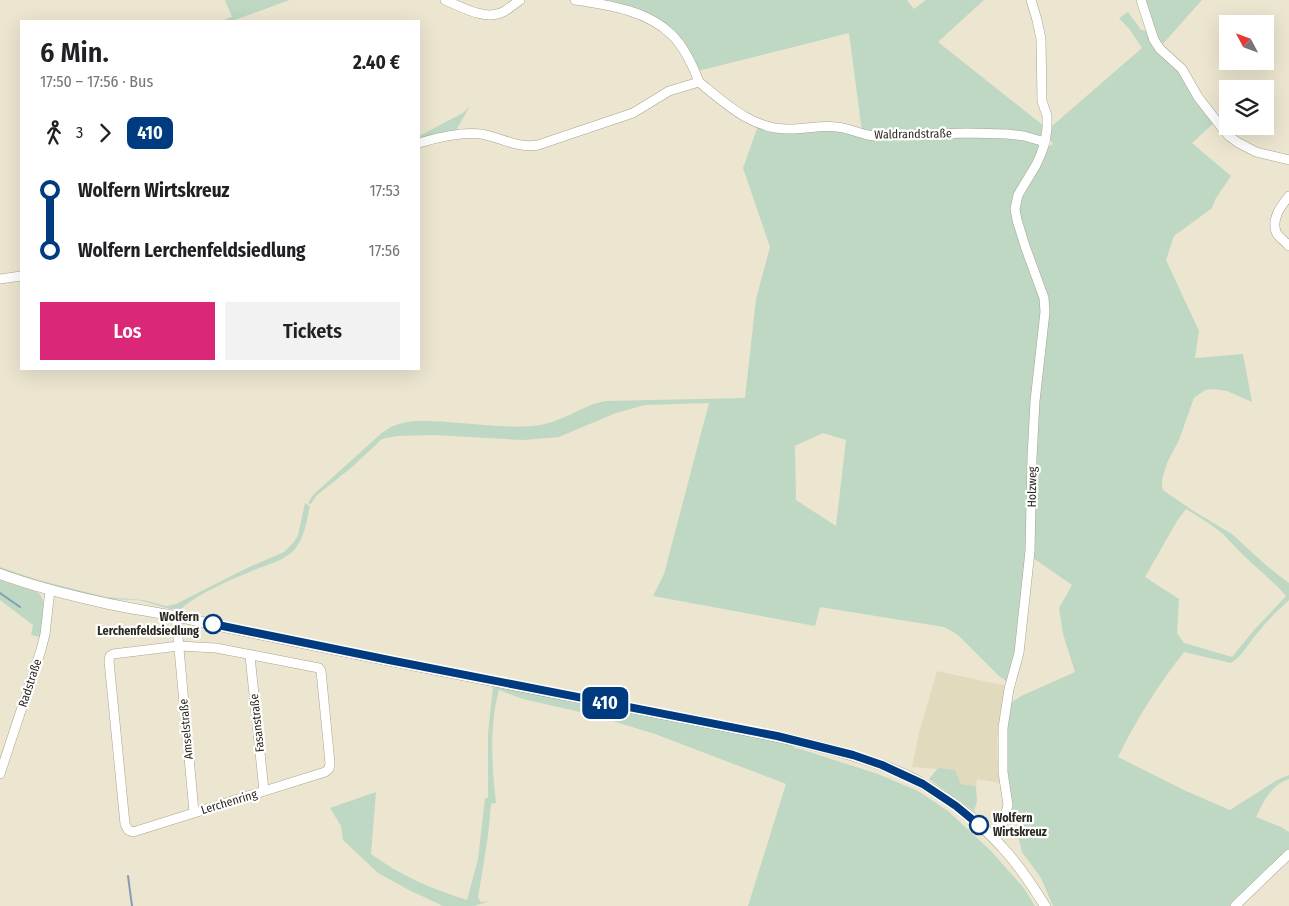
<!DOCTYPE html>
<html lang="de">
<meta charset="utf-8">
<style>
:root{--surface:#fff;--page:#f2f2f2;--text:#202124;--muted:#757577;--accent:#db2777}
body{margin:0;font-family:"Fira Sans Condensed",sans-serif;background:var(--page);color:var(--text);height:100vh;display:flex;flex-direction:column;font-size:19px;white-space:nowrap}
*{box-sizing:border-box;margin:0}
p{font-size:16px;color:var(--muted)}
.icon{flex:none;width:28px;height:28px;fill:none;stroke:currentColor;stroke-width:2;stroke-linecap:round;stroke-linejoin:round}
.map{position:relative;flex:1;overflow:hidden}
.side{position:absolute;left:20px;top:20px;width:400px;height:350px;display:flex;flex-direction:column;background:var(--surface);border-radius:0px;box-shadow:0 5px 20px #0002}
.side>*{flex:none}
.badge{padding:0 10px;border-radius:8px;font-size:18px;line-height:32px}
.needle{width:32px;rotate:311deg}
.fabs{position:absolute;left:1219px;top:15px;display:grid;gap:10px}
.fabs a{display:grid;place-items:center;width:55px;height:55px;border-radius:0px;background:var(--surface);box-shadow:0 5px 20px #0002;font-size:25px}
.map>.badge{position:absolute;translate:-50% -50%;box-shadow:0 0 0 2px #fff}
.legs{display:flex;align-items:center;gap:8px;height:55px;padding:0 20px;font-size:16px}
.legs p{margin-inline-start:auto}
.headline{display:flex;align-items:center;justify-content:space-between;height:85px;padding:0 20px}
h1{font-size:28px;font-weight:600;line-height:38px}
.primary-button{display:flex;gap:10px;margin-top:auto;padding:10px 20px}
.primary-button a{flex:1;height:58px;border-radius:0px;background:var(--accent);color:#fff;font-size:20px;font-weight:600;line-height:58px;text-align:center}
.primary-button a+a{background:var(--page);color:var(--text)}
ul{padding:0 20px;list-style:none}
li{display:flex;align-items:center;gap:18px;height:60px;font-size:19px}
li i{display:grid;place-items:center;width:8px;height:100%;margin:0 6px;background:currentColor}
li i::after{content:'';width:12px;height:12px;margin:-6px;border:4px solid;border-radius:50%;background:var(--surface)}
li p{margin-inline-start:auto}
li:first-child i{background:linear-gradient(#0000 50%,currentColor 0)}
li:last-child i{background:linear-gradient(currentColor 50%,#0000 0)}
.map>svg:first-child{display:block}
.built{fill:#e2dabd}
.green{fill:#bed8c3;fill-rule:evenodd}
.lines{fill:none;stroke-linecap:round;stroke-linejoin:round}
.stream{stroke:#839eb4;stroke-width:2}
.minor-casing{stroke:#a8a38e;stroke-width:10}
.major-casing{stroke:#a8a38e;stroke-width:11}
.minor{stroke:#fff;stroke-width:9}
.major{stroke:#fff;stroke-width:10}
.line-1-casing{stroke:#fff;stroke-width:11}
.line-1{stroke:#003b80;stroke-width:8}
.stop-1-dot{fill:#fff;stroke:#003b80;stroke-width:2.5}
.labels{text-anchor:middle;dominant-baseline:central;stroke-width:4.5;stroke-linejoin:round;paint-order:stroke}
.street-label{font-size:12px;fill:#2a2820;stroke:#fff}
.stop-label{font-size:12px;font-weight:bold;fill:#2a2820;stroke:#fff;text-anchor:end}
</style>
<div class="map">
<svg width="1289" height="906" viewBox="0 0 1289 906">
<rect width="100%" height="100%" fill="#ece6d0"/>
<path class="built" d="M 937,671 L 1007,686 L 1001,715 L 997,740 L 999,783 L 977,779 L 976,786 L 961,784 L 954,770 L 912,767 L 919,733 Z"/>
<g class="green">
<path d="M 225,0 L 290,0 L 232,21 L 221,21 L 232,17 Z"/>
<path d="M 596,0 L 907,0 L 914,9 L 926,0 L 984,0 L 938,42 L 1044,126 L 1043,136 L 1041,139 L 862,132 L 849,33 L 698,71 L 688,48 L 674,30 L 672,32 Z"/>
<path d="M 1143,0 L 1202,0 L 1161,46 L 1215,122 L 1192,143 L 1231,176 L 1216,198 L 1212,208 L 1174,236 L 1166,260 L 1199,331 L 1195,358 L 1243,354 L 1252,402 L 1227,391 L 1213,389 L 1205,390 L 1194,398 L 1179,440 L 1167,463 L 1162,480 L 1162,485 L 1163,490 L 1170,495 L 1195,512 L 1232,534 L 1268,567 L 1289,583 L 1289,600 C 1278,610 1268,620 1259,631 C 1250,641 1242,657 1231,663 L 1184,652 C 1158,685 1136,720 1118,757 L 1186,791 L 1230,810 L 1277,780 L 1289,775 L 1289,779 C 1271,785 1264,801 1256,817 L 1281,827 L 1289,832 L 1289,851 L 1233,906 L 1053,906 L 1041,878 L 1022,852 L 1016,828 L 1029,820 L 1011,813 L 1005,751 L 1008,705 L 1021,696 L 1075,672 L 1063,634 L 1059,608 L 1072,585 L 1033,558 L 1038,401 L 1047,311 L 1031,250 L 1017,209 L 1019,200 L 1046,146 L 1050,146 L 1053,144 L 1050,140 L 1052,126 L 1142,48 L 1130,30 L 1119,18 L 1128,12 L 1141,30 L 1148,31 ZM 1186,509 L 1207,522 L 1223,534 L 1244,556 L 1278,587 L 1286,596 L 1254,630 L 1232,657 L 1184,643 L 1177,633 L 1179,599 L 1145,577 L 1177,521 Z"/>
<path d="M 470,106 L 455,132 L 419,141 L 419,136 L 463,113 Z"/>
<path d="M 758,126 L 849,132 L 1007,136 L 1038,144 L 1040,148 C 1038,153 1037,158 1034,163 C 1026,179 1009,195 1012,214 L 1042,299 L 1023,595 L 1014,664 L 1008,682 L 1000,677 L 958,635 L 944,627 L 820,607 L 815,626 L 653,596 L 664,574 L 709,403 L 645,405 L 616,413 L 559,437 L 523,440 L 433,435 L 397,436 L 382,439 L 352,467 L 316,496 L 311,504 L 308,503 L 313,495 L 376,438 C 383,432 390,426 399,424 C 415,419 432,421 448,422 C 478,424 511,429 540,425 C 564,421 581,406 605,401 L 745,398 L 756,299 L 770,247 L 743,168 ZM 823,433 L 846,440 L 836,526 L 796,500 L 795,446 Z"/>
<path d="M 305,503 L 310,506 C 307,519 305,535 297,546 C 288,560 269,564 254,570 C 231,580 198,593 180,610 L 174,609 L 170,609 L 139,600 L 103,599 L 43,584 L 0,570 L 0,567 L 38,580 L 106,597 L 143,600 L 166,606 L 176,604 L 247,568 L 284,552 L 294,542 L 298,535 Z"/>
<path d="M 0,580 L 37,592 C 49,600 42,625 41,637 L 31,635 L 33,625 L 0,600 Z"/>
<path d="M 493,686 L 770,740 L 792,745 L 796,749 L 797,748 L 878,774 L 918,791 L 948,811 L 991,851 L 1023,887 L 1035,906 L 748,906 L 786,784 L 655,734 L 593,715 L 523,699 L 499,690 C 489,726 492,766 496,803 L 491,804 L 488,836 L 478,898 L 481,902 L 489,901 L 474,906 L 443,906 L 409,890 L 378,873 L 343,840 L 341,826 L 330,808 L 376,792 L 371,854 C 401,876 432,889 467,900 L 478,859 L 485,798 L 488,798 L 488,734 Z"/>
<path d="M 938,768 L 955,770 L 961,784 L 976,786 L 977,801 L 974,811 L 929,779 Z"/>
</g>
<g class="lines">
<g class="stream">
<path d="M 0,593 L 20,607"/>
<path d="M 128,876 L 132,906"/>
</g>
<defs>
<g id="minor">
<path d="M 445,0 C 462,7 485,21 503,12 C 509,9 514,4 520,0"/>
<path d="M 575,0 C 608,5 647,10 672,35 C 685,48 693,66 699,82"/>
<path d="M 1141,0 L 1154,40 L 1160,49 L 1182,69 L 1198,97 L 1219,124 L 1229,136 L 1237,142 L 1256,152 L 1289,160"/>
<path d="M 419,143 C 439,137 460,132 481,134 C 499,137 519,149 538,145 L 633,113 L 669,91 L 699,82 C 726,104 753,130 790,129 C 806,129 821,125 837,127 C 849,128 862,135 874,136 L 966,133 L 1007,134 L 1024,136 L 1045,142"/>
<path d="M 1289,196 C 1281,206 1270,220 1277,234 C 1280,238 1286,242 1289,246"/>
<path d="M 0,279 L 21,276"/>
<path d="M 176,616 L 194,812"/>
<path d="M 179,646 L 216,648 L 319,668 L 321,671 L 330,763 L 329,769 L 325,772 L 133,832 L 128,830 L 125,824 L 109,661 L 110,656 L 113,654 Z"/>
<path d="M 250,656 L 264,791"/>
<path d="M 0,774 L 41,650 L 45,634 L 50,590"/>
<path d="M 992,836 L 1002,825 L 1004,819 L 1008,805 L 1003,772 L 1003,728 L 1009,689 L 1019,653 L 1030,551 L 1032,458 L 1035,401 L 1045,312 L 1044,298 L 1025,246 L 1017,220 L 1015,209 L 1018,195 L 1036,165 L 1041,154 L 1045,142 L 1047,129 L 1047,116 L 1042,101 L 1041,39 L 1037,20 L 1031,0"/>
<path d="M 1235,906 L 1289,854"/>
</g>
<path id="major" d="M 0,574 C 35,587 72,596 109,604 C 138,610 168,614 197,621 C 350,654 503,683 657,713 C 704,722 753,731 800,742 C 837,751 874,760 908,776 C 942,793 976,818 1002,847 C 1019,865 1032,885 1045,906"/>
</defs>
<use href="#minor" class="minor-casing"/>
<use href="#major" class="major-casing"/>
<use href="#minor" class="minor"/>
<use href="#major" class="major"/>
</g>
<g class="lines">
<defs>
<path id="line-1" d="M 213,624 L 389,660 L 777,736 L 853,755 L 882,765 L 923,784 L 956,806 L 979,825"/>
</defs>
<use href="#line-1" class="line-1-casing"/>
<use href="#line-1" class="line-1"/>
</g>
<g class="stop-1-dot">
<circle cx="213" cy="624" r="9"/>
<circle cx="979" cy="825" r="9"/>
</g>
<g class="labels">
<g class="street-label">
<text transform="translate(913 134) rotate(-1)">Waldrandstraße</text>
<text transform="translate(1032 487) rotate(-89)">Holzweg</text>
<text transform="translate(30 683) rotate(-72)">Radstraße</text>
<text transform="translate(257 723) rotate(-96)">Fasanstraße</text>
<text transform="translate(186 729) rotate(-95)">Amselstraße</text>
<text transform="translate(229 802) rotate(-17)">Lerchenring</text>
</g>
<g class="stop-label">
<text x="199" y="617">Wolfern<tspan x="199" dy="14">Lerchenfeldsiedlung</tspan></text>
<text x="993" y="818" text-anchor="start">Wolfern<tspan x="993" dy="14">Wirtskreuz</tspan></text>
</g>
</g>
</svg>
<div class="fabs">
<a><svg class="needle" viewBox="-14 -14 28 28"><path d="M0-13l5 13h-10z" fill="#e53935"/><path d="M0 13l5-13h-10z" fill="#757577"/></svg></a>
<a><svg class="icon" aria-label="layers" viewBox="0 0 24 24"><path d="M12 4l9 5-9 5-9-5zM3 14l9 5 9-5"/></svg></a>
</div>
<b class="badge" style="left:605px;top:703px;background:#003b80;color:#fff">410</b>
<section class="side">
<div class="headline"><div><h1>6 Min.</h1><p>17:50 – 17:56 · Bus</p></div><b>2.40 €</b></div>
<div class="legs"><svg class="icon" aria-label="walk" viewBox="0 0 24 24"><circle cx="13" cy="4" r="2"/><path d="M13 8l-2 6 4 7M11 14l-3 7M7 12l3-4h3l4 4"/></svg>3<svg class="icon" aria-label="forward" viewBox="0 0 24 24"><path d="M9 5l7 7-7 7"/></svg><b class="badge" style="background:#003b80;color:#fff">410</b></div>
<ul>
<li><i style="color:#003b80"></i><b>Wolfern Wirtskreuz</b><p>17:53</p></li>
<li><i style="color:#003b80"></i><b>Wolfern Lerchenfeldsiedlung</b><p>17:56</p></li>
</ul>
<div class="primary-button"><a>Los</a><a>Tickets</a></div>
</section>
</div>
